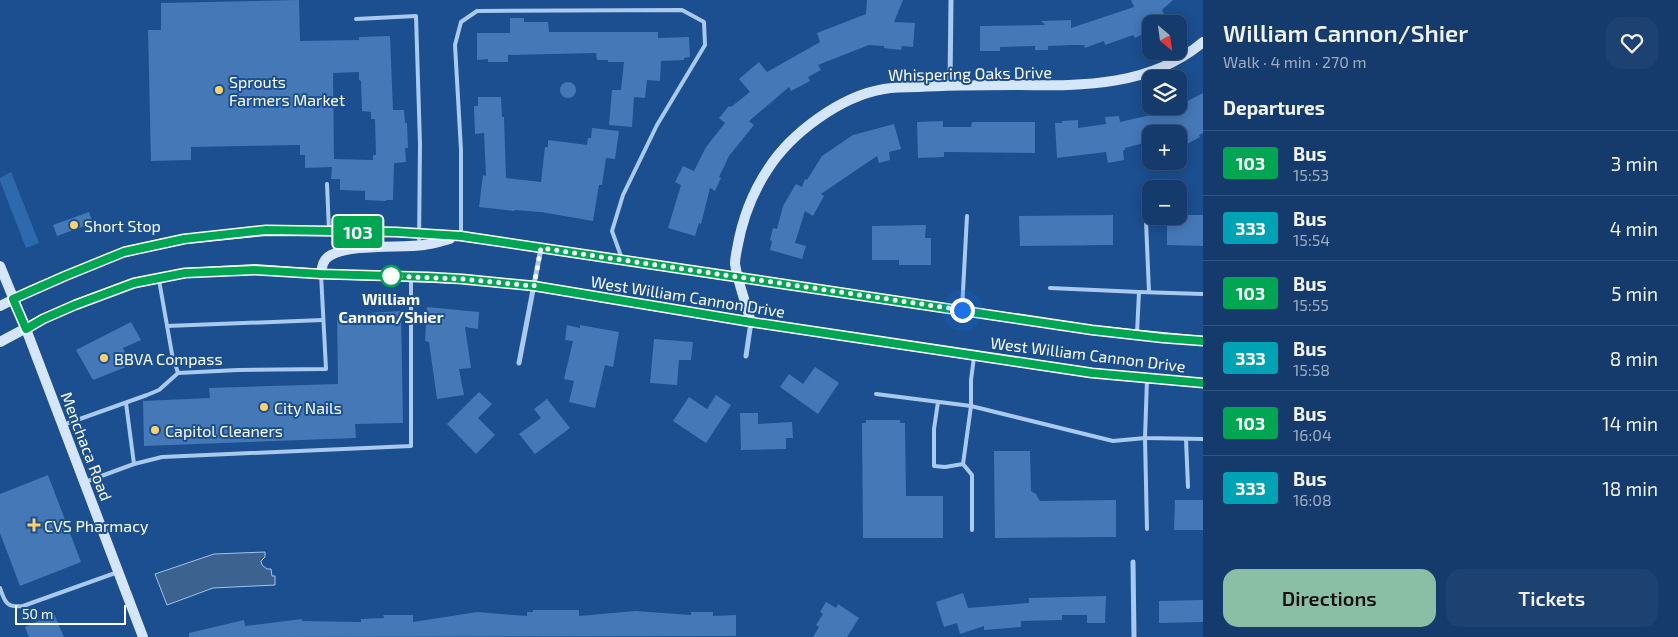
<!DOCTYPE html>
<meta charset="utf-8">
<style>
:root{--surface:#143b6b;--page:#1d4271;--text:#f1f3f6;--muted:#9dadc1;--line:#33557e;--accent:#8abfa5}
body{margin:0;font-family:"Exo 2",sans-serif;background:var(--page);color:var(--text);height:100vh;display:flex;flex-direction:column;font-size:19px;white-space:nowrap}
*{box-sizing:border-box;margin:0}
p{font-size:16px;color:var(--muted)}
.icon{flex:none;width:28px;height:28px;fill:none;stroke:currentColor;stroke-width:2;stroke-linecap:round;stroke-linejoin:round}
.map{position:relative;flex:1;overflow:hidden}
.details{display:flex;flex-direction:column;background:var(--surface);width:475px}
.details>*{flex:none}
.badge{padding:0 10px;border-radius:4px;font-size:18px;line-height:32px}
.needle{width:32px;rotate:151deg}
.tools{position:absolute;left:1142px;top:15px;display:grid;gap:10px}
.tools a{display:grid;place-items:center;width:45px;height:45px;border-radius:10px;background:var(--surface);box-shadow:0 2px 12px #0003,0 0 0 1px var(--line);font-size:25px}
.scale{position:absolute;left:15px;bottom:12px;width:111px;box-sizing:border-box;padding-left:5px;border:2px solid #fff;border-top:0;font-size:14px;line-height:18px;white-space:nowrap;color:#fff;-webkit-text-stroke:4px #1b4f8f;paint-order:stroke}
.you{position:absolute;width:25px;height:25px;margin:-12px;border:4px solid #fff;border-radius:50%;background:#1a73e8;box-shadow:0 0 0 8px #1a73e833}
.map>.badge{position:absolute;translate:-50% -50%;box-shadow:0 0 0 2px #fff}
h2{padding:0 20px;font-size:19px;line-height:45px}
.round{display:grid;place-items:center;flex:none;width:52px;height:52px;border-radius:15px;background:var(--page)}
.head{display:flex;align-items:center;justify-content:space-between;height:85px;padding:0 20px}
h1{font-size:24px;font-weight:600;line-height:38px}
.primary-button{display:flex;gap:10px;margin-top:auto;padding:10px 20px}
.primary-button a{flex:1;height:58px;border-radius:15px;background:var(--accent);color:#111;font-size:20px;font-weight:600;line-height:58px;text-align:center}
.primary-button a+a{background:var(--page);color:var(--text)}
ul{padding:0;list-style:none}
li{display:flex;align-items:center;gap:15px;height:65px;padding:0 20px;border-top:1px solid var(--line)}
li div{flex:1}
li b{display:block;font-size:19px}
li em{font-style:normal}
li .badge{min-width:55px;font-weight:700;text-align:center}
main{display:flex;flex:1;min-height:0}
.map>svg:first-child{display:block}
.green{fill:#2e69ad}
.water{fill:#3c6290;stroke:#9cc4f0}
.building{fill:#4478b7;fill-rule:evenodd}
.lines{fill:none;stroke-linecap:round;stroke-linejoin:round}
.lane{stroke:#a9c9ee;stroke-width:4}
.street{stroke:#a9c9ee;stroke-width:5}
.secondary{stroke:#d6e6fa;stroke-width:10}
.line-casing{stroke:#fff;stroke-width:11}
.line{stroke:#00a651;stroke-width:8}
.walk{stroke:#fff;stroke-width:5;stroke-dasharray:0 9}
.poi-dot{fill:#ffd166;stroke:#1b4f8f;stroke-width:2}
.stop-dot{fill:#fff;stroke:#00a651;stroke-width:2.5}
.labels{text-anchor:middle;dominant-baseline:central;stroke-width:4;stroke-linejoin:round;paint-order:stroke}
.street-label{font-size:16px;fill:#fff;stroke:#1b4f8f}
.poi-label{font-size:16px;fill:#fff;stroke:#1b4f8f;text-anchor:start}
.stop-label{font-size:16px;font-weight:bold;fill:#fff;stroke:#1b4f8f}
</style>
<main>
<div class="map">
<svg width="1203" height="637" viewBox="0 0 1203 637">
<rect width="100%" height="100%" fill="#1b4f8f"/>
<path class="green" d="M 11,172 L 39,243 L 26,248 L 0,181 L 0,178 Z"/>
<path class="water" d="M 265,552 L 265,557 L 261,561 L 262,565 L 267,569 L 271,569 L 272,576 L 275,576 L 275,585 L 213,588 L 167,605 L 155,574 L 214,554 Z"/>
<g class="building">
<path d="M 299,0 L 300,41 L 359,40 L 359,37 L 390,36 L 393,110 L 404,110 L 405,123 L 407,123 L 408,148 L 405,148 L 406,162 L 394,163 L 393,200 L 386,200 L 386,201 L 365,200 L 365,191 L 340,190 L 340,179 L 331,179 L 332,167 L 305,168 L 305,155 L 300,155 L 300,145 L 191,147 L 191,160 L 151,161 L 148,30 L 161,30 L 161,3 ZM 359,72 L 359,80 L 361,81 L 362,111 L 371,112 L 371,119 L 375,119 L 376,155 L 373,155 L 373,160 L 334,159 L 333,73 Z"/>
<path d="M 867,0 L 903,0 L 894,22 L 915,23 L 913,47 L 902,46 L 901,50 L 884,48 L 884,46 L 869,45 L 818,65 L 821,70 L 808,77 L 810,81 L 791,91 L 789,87 L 749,121 L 754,125 L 729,156 L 719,177 L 721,178 L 715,191 L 710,188 L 701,224 L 699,223 L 695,236 L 668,228 L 681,185 L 675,182 L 683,166 L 694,171 L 706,147 L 725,123 L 719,118 L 729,106 L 731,107 L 750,92 L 739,79 L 759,62 L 767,72 L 820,42 L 817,33 L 866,14 Z"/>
<path d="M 1131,0 L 1173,0 L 1162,10 L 1168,24 L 1151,24 L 1151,30 L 1135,38 L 1133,35 L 1105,45 L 1104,41 L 1085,48 L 1084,45 L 1071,45 L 1048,46 L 1048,50 L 1035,50 L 1035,46 L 1000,47 L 1000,51 L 980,51 L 980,26 L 1045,25 L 1041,21 L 1071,20 L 1071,28 L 1134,7 Z"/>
<path d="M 510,18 L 524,18 L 524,22 L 548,22 L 549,32 L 658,32 L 658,38 L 689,37 L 690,57 L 684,58 L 684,60 L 661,61 L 660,81 L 647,80 L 645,98 L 634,97 L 632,127 L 609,125 L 612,90 L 621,90 L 624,62 L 608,62 L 608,60 L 597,60 L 596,53 L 508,55 L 508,62 L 488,62 L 488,59 L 477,60 L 477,33 L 510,33 Z"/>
<circle cx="568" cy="90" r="8"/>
<path d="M 1203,93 L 1203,133 L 1199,135 L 1200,137 L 1187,144 L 1182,134 L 1151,134 L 1151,141 L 1125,148 L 1125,150 L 1123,150 L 1124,160 L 1108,163 L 1106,152 L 1057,158 L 1055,123 L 1062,123 L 1062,121 L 1078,120 L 1078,128 L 1106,124 L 1105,117 L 1119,116 L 1120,122 L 1186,107 L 1184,103 Z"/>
<path d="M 478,97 L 501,97 L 502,117 L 504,117 L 506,178 L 541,182 L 545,147 L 548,147 L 548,140 L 587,145 L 588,138 L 591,138 L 592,128 L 619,131 L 615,159 L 606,158 L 602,185 L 599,185 L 593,221 L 541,212 L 514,210 L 514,211 L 479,207 L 483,175 L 486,176 L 484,133 L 475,134 L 474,106 L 478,106 Z"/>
<path d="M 943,121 L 943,127 L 971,127 L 972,122 L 1035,122 L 1035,153 L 944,152 L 944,157 L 918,158 L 917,122 Z"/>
<path d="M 894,124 L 901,149 L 889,152 L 890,160 L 879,163 L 877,156 L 821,194 L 824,196 L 813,216 L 805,211 L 795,243 L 806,246 L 802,259 L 770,250 L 772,241 L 770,240 L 773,228 L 777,229 L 783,206 L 796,184 L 802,187 L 805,179 L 807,180 L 822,156 L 853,135 Z"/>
<path d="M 89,212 L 93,223 L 57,236 L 53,225 Z"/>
<path d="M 1113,215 L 1113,245 L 1020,246 L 1019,216 Z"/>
<path d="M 1179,215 L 1203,215 L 1203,246 L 1167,245 L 1167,216 Z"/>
<path d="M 926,225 L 925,238 L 931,238 L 931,265 L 899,265 L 899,260 L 872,260 L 872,226 Z"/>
<path d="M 427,307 L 479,312 L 478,329 L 465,327 L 471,368 L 459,369 L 464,395 L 437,399 L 429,342 L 425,341 Z"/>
<path d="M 401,311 L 403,423 L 355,424 L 356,438 L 144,446 L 143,401 L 210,398 L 209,388 L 338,384 L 337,315 Z"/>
<path d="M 131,322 L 141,340 L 123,348 L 131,365 L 93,380 L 76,350 Z"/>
<path d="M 567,325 L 580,328 L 580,325 L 619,332 L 613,367 L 605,365 L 595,408 L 569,402 L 574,381 L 564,379 L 573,341 L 565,340 Z"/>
<path d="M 654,339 L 693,342 L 691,360 L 679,360 L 677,385 L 650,383 Z"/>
<path d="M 815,367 L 839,383 L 818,414 L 780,387 L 789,374 L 803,384 Z"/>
<path d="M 479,392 L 492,404 L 478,418 L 495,435 L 476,454 L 447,424 Z"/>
<path d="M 716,395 L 731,405 L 706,443 L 673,421 L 689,397 L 707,409 Z"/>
<path d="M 547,399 L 570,428 L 535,454 L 519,434 L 541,418 L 534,409 Z"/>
<path d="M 740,413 L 758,413 L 758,424 L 792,422 L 793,438 L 786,438 L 786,449 L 741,450 Z"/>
<path d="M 866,420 L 900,420 L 900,423 L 905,423 L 906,496 L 943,496 L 943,538 L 863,538 L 862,423 L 866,423 Z"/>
<path d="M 994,451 L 1030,451 L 1031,491 L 1036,494 L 1040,501 L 1116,500 L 1116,537 L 995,538 Z"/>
<path d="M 48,475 L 81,562 L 20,586 L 0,533 L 0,494 Z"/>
<path d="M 1175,500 L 1203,500 L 1203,530 L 1174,530 Z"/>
<path d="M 963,593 L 968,608 L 1029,603 L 1029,598 L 1106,596 L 1105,623 L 1087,623 L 1087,615 L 1062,615 L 1062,620 L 1021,621 L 1021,627 L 984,630 L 984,626 L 960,634 L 957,623 L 944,627 L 936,602 Z"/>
<path d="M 1203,600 L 1203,622 L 1159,623 L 1159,601 Z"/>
<path d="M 826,602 L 836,608 L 838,604 L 859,618 L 847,637 L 813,637 L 819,627 L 816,625 L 823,614 L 820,612 Z"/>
<path d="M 533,610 L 579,610 L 579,616 L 635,611 L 691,615 L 691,612 L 713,612 L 713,616 L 736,615 L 736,636 L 189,637 L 189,633 L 244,620 L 245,626 L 302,619 L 302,621 L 361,622 L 361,619 L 384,618 L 383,615 L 413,615 L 413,622 L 477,612 L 527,616 L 527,612 L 533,612 Z"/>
<path d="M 54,614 L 64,637 L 29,637 L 25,627 Z"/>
</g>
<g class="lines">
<g class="lane">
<path d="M 356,19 L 416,16 L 420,144 L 419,245"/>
<path d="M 327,184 L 329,231"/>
<path d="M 1146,221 L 1149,292"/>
<path d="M 461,234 L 461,150 L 455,45 L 461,22 L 477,11 L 682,10 L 704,22 L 705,45 L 657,125 L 623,195 L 612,231 L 622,259"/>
<path d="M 159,280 L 172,354 L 178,373 L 238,370 L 326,369 L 321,274"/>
<path d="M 1050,288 L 1139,292 L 1137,333"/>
<path d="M 1139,292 L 1203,294"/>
<path d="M 962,310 L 967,216"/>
<path d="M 167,326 L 323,320"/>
<path d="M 974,357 L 971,380 L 971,406 L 1113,441 L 1145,438 L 1147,529"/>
<path d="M 1147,379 L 1145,438 L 1203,439"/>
<path d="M 876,394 L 971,406 L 963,464 L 945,467 L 934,466 L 934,429 L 938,402"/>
<path d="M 126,403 L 134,464"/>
<path d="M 63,425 L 147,395 L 159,390 L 178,373"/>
<path d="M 1186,439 L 1188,487"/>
<path d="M 963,464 L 972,475 L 972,530"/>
<path d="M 85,482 L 134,464 L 162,457 L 411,446 L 411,278"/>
<path d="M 0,588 C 5,602 6,608 23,606 L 118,572"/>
</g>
<g class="street">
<path d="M 950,85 L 951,0"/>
<path d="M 746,356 L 751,322"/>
<path d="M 519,363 L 541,248"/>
<path d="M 1133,562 L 1134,637"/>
</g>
<g class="secondary">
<path d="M 0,266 L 26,329 L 143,637"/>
<path d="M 321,274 C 322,266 323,259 331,255 C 351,244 400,248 424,245 C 433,244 442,241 450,239"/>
<path d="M 0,306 L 32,290 L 124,252 L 184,239 L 266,231 L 396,232 L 461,236 L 1092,330 L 1203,341"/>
<path d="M 751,322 C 746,303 738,283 735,264 C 735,259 736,254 737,249 C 742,220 752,193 768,169 C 791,133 841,96 884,89 C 895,87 907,87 918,87 C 952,85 986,85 1020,85 C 1084,86 1151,86 1203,42"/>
<path d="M 0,342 L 43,319 L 75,305 L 134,283 L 185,273 L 255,269 L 321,274 L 462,279 L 534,286 L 751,322 L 1092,373 L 1203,383"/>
</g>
</g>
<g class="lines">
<defs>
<path id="line" d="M 1203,341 L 1163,338 L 1092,330 L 461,236 L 396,232 L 266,230 L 184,239 L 124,252 L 65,276 L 13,299 L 26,329 L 43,319 L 75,305 L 134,283 L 185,273 L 255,270 L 321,274 L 428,277 L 462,279 L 534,286 L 751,322 L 1092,373 L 1203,383"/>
</defs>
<use href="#line" class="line-casing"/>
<use href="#line" class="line"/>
<path class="walk" d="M 391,276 L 462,279 L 534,286 L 541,248 L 962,310"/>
</g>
<g class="poi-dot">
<circle cx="219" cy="90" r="5"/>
<circle cx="74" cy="225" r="5"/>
<circle cx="104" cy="358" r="5"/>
<circle cx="264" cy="407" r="5"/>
<circle cx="155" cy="430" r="5"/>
<path d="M31.5 517.5h5v5h5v5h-5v5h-5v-5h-5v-5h5z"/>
</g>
<circle class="stop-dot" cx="391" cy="276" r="10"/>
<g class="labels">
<g class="street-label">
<text transform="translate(970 73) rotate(-1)">Whispering Oaks Drive</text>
<text transform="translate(688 296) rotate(9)">West William Cannon Drive</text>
<text transform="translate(1088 354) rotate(7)">West William Cannon Drive</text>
<text transform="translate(87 446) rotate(69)">Menchaca Road</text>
</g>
<g class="poi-label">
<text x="229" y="81">Sprouts<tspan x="229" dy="18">Farmers Market</tspan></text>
<text x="84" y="225">Short Stop</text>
<text x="114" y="358">BBVA Compass</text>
<text x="274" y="407">City Nails</text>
<text x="165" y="430">Capitol Cleaners</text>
<text x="44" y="525">CVS Pharmacy</text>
</g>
<g class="stop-label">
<text x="391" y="298">William<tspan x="391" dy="18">Cannon/Shier</tspan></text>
</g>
</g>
</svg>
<div class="tools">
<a><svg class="needle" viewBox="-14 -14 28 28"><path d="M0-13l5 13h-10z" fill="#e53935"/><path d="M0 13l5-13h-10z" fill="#9dadc1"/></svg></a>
<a><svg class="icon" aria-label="layers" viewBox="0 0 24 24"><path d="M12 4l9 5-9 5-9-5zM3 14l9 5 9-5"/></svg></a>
<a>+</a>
<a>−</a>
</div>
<div class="scale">50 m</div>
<div class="you" style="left:962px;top:310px"></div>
<b class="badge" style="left:358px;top:232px;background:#00a651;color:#fff">103</b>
</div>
<section class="details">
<div class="head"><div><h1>William Cannon/Shier</h1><p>Walk · 4 min · 270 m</p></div><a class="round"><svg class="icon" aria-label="heart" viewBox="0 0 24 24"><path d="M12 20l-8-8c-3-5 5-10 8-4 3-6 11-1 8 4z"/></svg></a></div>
<h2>Departures</h2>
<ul>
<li><span class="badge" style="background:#00a651;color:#fff">103</span><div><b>Bus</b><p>15:53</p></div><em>3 min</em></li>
<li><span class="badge" style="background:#00a3b4;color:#fff">333</span><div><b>Bus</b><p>15:54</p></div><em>4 min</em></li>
<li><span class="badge" style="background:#00a651;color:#fff">103</span><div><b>Bus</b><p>15:55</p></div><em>5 min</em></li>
<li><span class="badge" style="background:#00a3b4;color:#fff">333</span><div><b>Bus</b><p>15:58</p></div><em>8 min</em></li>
<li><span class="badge" style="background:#00a651;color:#fff">103</span><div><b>Bus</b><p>16:04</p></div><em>14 min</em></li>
<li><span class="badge" style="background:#00a3b4;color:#fff">333</span><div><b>Bus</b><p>16:08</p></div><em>18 min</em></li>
</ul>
<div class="primary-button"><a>Directions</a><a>Tickets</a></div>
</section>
</main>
